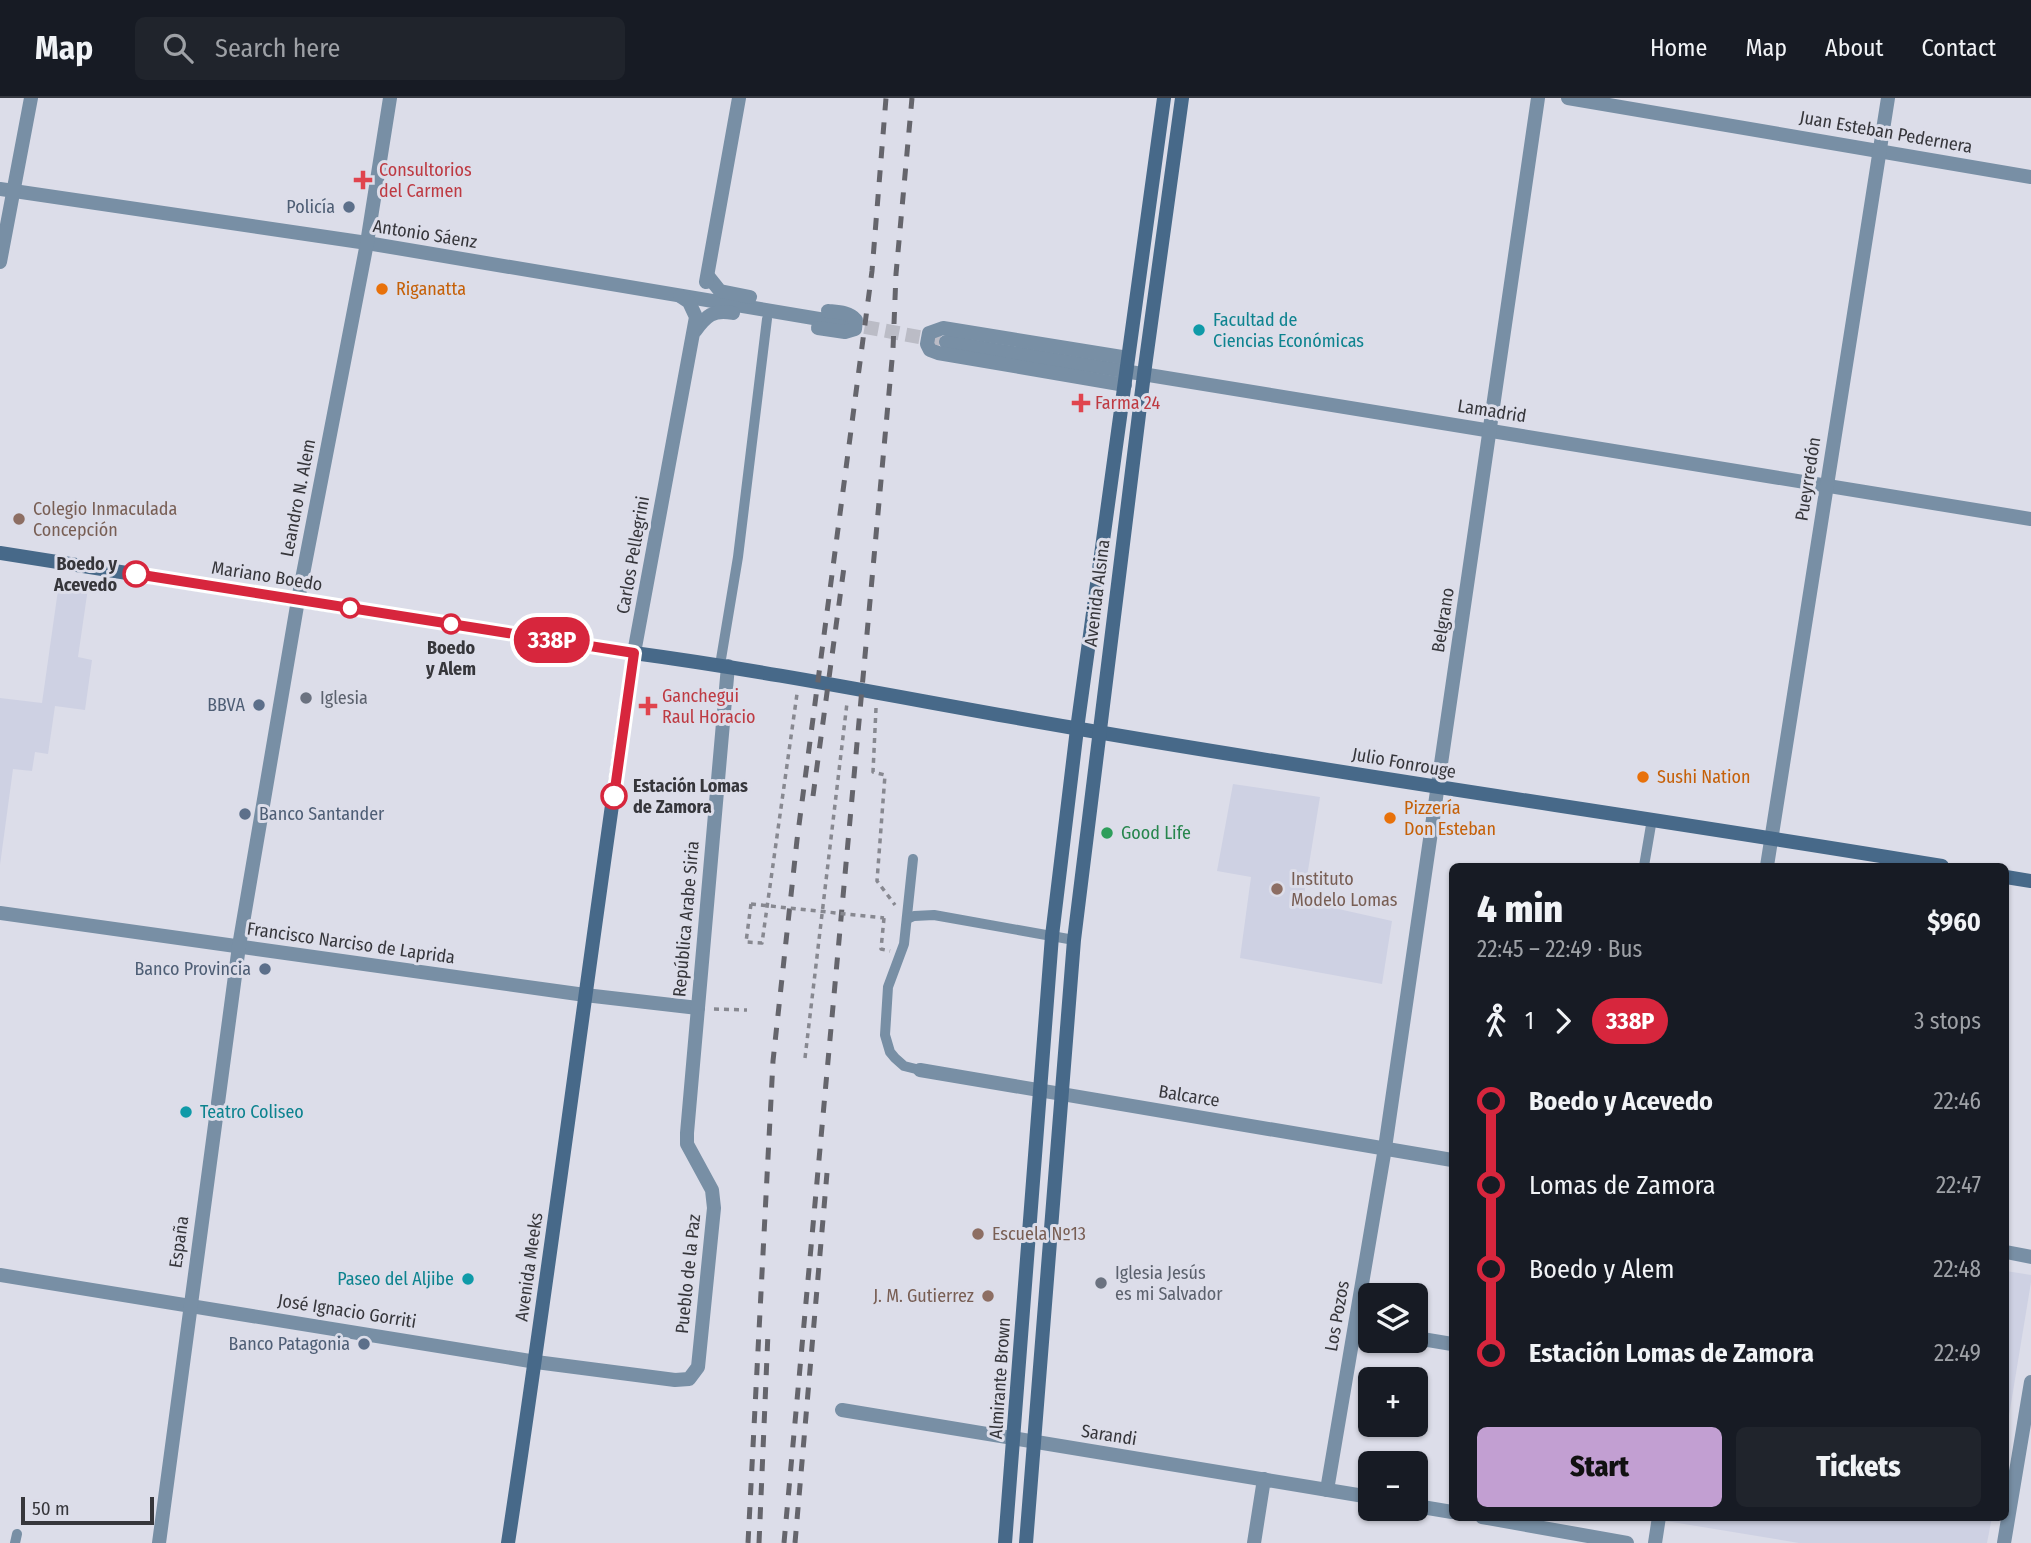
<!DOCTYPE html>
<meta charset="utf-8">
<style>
:root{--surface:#171b24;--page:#20242c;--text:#f1f3f6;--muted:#9ea1a6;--line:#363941;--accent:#c29fd2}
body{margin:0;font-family:"Fira Sans Condensed",sans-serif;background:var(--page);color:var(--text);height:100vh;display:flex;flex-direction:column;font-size:26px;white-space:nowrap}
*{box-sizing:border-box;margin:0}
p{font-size:23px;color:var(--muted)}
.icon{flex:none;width:38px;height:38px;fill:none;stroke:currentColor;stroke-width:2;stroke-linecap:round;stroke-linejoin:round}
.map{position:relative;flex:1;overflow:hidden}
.side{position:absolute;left:1449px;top:765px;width:560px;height:658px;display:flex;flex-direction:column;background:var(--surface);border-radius:10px;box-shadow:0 2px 5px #0004}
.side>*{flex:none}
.badge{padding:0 14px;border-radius:23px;font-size:24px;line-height:46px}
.tools{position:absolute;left:1358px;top:1185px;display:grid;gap:14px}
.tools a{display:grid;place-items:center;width:70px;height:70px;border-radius:10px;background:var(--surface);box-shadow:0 2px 5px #0004;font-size:35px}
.scale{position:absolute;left:21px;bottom:18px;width:133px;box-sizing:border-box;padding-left:7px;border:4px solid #36363b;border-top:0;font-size:19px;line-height:24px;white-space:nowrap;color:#36363b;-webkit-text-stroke:5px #dcdde9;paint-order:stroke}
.map>.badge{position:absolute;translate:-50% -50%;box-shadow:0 0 0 4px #fff}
.legs{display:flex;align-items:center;gap:10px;height:77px;padding:0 28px;font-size:23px}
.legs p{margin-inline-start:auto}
.overview{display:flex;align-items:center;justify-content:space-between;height:119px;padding:0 28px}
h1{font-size:38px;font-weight:800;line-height:52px}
.action{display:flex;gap:14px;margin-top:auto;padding:14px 28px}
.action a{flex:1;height:80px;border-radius:10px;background:var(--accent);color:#111;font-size:28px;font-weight:800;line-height:80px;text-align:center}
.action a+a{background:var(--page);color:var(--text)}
ul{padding:0 28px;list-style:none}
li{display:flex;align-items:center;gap:24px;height:84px;font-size:26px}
li i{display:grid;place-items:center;width:10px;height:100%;margin:0 9px;background:currentColor}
li i::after{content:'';width:18px;height:18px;margin:-9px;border:5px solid;border-radius:50%;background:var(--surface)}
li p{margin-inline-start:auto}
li:first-child i{background:linear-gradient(#0000 50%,currentColor 0)}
li:last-child i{background:linear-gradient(currentColor 50%,#0000 0)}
header{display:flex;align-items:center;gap:42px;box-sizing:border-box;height:98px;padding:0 35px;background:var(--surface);border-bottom:2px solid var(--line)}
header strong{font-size:33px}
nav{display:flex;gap:38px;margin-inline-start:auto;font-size:24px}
.search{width:490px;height:63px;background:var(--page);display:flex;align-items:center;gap:18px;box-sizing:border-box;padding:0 24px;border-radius:10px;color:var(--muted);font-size:26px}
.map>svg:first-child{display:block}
.built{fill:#ced1e3}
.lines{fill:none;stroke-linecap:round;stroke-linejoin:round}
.street-tunnel{stroke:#bbbcc6;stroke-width:14;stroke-dasharray:14 7;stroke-linecap:butt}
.path{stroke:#878890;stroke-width:3.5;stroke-dasharray:5 5;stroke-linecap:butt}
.lane{stroke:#788fa5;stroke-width:10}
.street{stroke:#788fa5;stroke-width:14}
.secondary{stroke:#476989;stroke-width:14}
.rail{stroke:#65656c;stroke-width:5;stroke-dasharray:12 12;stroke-linecap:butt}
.path-bridge{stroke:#878890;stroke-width:3.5;stroke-dasharray:5 5;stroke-linecap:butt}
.line-1-casing{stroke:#fff;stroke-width:16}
.line-1{stroke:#d7263d;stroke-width:10}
.health-dot{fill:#e0444e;stroke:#dcdde9;stroke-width:2.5}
.service-dot{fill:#5c6f8a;stroke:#dcdde9;stroke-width:2.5}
.food-dot{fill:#e8710a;stroke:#dcdde9;stroke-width:2.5}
.culture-dot{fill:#0f9aa8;stroke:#dcdde9;stroke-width:2.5}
.education-dot{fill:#8d6e63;stroke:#dcdde9;stroke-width:2.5}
.stop-1-dot{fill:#fff;stroke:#d7263d;stroke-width:3.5}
.worship-dot{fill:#6b7280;stroke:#dcdde9;stroke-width:2.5}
.leisure-dot{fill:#2e9e5b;stroke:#dcdde9;stroke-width:2.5}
.labels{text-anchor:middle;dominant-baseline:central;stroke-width:6;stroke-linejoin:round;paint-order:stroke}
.street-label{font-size:18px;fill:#36363b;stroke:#dcdde9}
.health-label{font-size:18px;fill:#be3a42;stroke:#dcdde9;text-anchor:start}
.service-label{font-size:18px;fill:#4e5e75;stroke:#dcdde9;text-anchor:end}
.food-label{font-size:18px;fill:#c56008;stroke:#dcdde9;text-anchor:start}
.culture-label{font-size:18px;fill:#0d838f;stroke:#dcdde9;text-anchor:start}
.education-label{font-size:18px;fill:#785e54;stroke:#dcdde9;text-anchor:start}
.stop-label{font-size:18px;font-weight:bold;fill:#36363b;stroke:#dcdde9;text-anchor:end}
.worship-label{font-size:18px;fill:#5b616d;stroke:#dcdde9;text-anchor:start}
.leisure-label{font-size:18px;fill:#27864d;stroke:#dcdde9;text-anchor:start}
</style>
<header>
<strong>Map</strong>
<div class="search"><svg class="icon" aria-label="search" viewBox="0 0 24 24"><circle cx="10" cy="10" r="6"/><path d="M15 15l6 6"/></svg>Search here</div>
<nav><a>Home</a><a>Map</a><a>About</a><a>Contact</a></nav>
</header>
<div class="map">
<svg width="2031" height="1445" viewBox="0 0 2031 1445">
<rect width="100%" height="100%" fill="#dcdde9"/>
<g class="built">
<path d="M 59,485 L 88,490 L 78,559 L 92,562 L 85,612 L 55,608 L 48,656 L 35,654 L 32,673 L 13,671 L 0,767 L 0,600 L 42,605 Z"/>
<path d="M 1233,686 L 1320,699 L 1303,803 L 1392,823 L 1382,886 L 1240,860 L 1251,779 L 1217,773 Z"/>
<path d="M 2006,1173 L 2031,1177 L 2031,1184 L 2006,1336 Z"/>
<path d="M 1667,1419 L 1992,1419 L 1987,1445 L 1799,1445 L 1666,1423 Z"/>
</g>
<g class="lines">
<path class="street-tunnel" d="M 844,225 L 946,244"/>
<g class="path">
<path d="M 876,610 L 873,674 L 885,677 L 877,783 L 895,807"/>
<path d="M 751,806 L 746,844 L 762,845 L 797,596"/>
<path d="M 884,820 L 881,851 L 890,853"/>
<path d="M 714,911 L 747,912"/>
<path d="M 805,960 L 847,605"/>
</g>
<g class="lane">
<path d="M 720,567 L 738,459 L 767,221"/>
<path d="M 913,761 L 904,846 L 888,889 L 885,937 L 890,954 L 895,960 L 904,968 L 920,972"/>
<path d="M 1644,768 L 1652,721"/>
<path d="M 907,821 L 914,818 L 934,817 L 1074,842"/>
<path d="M 15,1445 L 17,1436"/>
</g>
<g class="street">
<path d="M 1568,0 L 2031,79"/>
<path d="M 0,91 L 367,145 L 843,225"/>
<path d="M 0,164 L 31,0"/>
<path d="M 708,178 L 720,193 L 750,199"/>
<path d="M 706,184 L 739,0"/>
<path d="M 818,230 L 845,234 L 855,231 L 856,222 C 849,214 838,214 828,213"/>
<path d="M 695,233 C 706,218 713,211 733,215"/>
<path d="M 946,244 L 2031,421"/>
<path d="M 1125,287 L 938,255 L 930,252 L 927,246 L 929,235 L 943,230 L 1128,260"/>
<path d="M 634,555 L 696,219 L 689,204 L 680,198"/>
<path d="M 1767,768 L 1888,0"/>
<path d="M 0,815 L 585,897 L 698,910"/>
<path d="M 920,972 L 1452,1062"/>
<path d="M 2006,1154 L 2031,1159"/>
<path d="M 0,1177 L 536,1264 L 675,1282 L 689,1281 L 698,1269 L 714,1110 L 712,1092 L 687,1046 L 687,1035 L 728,568"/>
<path d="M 1355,1229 L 1370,1232"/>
<path d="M 1416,1240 L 1452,1246"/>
<path d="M 842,1312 L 1370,1399"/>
<path d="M 1327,1392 L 1385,1050 L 1538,0"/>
<path d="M 1416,1408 L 1452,1414"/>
<path d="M 1482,1419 L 1627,1445"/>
<path d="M 159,1445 L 239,848 L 298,502 L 367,145 L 390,0"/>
<path d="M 1254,1445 L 1264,1381"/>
<path d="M 1655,1445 L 1659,1419"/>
<path d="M 2004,1445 L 2031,1284"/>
</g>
<g class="secondary">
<path d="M 0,455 L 634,555 C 782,575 927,605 1074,630 C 1363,680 1653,720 1942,768"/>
<path d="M 2006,779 L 2031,783"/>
<path d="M 508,1445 C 553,1149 590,851 634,555"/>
<path d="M 1005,1445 L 1052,838 L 1077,631 L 1164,0"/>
<path d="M 1026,1445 L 1074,842 L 1144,276 L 1182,0"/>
</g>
<g class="rail">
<path d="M 813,698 L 844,469"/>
<path d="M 748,1445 L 773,963 L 797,742 L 872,173 L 886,0"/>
<path d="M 759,1445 L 768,1235"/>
<path d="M 784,1445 L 893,251 L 896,176 L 912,0"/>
<path d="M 795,1445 L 827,1075"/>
</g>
<path class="path-bridge" d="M 751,806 L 884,820"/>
</g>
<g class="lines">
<defs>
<path id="line-1" d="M 136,476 L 634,555 L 614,698"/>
</defs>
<use href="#line-1" class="line-1-casing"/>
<use href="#line-1" class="line-1"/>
</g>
<g class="health-dot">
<path d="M359.5 71.5h7v7h7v7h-7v7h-7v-7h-7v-7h7z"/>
<path d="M1077.5 294.5h7v7h7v7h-7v7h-7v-7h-7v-7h7z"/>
<path d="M644.5 597.5h7v7h7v7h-7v7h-7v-7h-7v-7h7z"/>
</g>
<g class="service-dot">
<circle cx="349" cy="109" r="7"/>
<circle cx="259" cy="607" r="7"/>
<circle cx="245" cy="716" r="7"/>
<circle cx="265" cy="871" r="7"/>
<circle cx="364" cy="1246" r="7"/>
</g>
<g class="food-dot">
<circle cx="382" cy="191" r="7"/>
<circle cx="1643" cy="679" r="7"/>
<circle cx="1390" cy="720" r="7"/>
</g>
<g class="culture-dot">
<circle cx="1199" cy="232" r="7"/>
<circle cx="186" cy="1014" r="7"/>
<circle cx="468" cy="1181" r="7"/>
</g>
<g class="education-dot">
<circle cx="19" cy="421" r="7"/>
<circle cx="1277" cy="791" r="7"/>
<circle cx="978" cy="1136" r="7"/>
<circle cx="988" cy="1198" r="7"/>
</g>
<g class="stop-1-dot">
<circle cx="136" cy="476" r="12"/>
<circle cx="350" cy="510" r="9"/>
<circle cx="451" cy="526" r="9"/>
<circle cx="614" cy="698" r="12"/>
</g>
<g class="worship-dot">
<circle cx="306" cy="600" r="7"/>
<circle cx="1101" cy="1185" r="7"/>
</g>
<circle class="leisure-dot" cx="1107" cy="735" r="7"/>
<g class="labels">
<g class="street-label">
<text transform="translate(1886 34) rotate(10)">Juan Esteban Pedernera</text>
<text transform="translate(425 136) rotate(9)">Antonio Sáenz</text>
<text transform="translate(1492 313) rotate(9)">Lamadrid</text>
<text transform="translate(1808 381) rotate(-81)">Pueyrredón</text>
<text transform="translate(298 400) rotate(-79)">Leandro N. Alem</text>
<text transform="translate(633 457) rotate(-80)">Carlos Pellegrini</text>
<text transform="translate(267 478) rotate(9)">Mariano Boedo</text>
<text transform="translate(1097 495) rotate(-83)">Avenida Alsina</text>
<text transform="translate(1443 522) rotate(-81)">Belgrano</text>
<text transform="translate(1404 665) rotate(10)">Julio Fonrouge</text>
<text transform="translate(686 821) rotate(-85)">República Arabe Siria</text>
<text transform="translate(351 845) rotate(8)">Francisco Narciso de Laprida</text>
<text transform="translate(1189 998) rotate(9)">Balcarce</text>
<text transform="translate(179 1144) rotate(-82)">España</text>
<text transform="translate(529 1169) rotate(-82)">Avenida Meeks</text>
<text transform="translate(688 1176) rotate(-84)">Pueblo de la Paz</text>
<text transform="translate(347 1213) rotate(9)">José Ignacio Gorriti</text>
<text transform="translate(1337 1218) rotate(-80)">Los Pozos</text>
<text transform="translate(1000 1280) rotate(-86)">Almirante Brown</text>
<text transform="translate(1109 1337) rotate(9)">Sarandi</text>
</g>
<g class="health-label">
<text x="379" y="72">Consultorios<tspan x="379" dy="21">del Carmen</tspan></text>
<text x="1095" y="305">Farma 24</text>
<text x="662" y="598">Ganchegui<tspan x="662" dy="21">Raul Horacio</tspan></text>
</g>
<g class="service-label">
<text x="335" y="109">Policía</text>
<text x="245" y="607">BBVA</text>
<text x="259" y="716" text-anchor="start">Banco Santander</text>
<text x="251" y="871">Banco Provincia</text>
<text x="350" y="1246">Banco Patagonia</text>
</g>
<g class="food-label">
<text x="396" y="191">Riganatta</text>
<text x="1657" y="679">Sushi Nation</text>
<text x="1404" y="710">Pizzería<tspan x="1404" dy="21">Don Esteban</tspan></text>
</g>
<g class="culture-label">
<text x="1213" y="222">Facultad de<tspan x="1213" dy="21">Ciencias Económicas</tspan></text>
<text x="200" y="1014">Teatro Coliseo</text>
<text x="454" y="1181" text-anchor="end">Paseo del Aljibe</text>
</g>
<g class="education-label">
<text x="33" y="411">Colegio Inmaculada<tspan x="33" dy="21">Concepción</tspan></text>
<text x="1291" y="781">Instituto<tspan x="1291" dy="21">Modelo Lomas</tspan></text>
<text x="992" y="1136">Escuela Nº13</text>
<text x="974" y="1198" text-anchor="end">J. M. Gutierrez</text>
</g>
<g class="stop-label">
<text x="117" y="466">Boedo y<tspan x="117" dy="21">Acevedo</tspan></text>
<text x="451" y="550" text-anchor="middle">Boedo<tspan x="451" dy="21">y Alem</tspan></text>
<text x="633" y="688" text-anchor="start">Estación Lomas<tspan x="633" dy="21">de Zamora</tspan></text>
</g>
<g class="worship-label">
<text x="320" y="600">Iglesia</text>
<text x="1115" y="1175">Iglesia Jesús<tspan x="1115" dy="21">es mi Salvador</tspan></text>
</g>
<g class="leisure-label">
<text x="1121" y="735">Good Life</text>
</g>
</g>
</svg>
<div class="tools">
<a><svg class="icon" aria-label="layers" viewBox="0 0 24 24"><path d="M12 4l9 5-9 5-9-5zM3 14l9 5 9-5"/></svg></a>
<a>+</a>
<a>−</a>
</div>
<div class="scale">50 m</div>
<b class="badge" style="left:552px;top:542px;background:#d7263d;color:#fff">338P</b>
<section class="side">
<div class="overview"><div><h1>4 min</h1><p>22:45 – 22:49 · Bus</p></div><b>$960</b></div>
<div class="legs"><svg class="icon" aria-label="walk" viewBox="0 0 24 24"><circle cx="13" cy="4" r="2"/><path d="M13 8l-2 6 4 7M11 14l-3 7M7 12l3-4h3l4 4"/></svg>1<svg class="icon" aria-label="forward" viewBox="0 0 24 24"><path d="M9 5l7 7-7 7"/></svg><b class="badge" style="background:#d7263d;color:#fff">338P</b><p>3 stops</p></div>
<ul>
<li><i style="color:#d7263d"></i><b>Boedo y Acevedo</b><p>22:46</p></li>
<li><i style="color:#d7263d"></i><span>Lomas de Zamora</span><p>22:47</p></li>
<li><i style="color:#d7263d"></i><span>Boedo y Alem</span><p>22:48</p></li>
<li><i style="color:#d7263d"></i><b>Estación Lomas de Zamora</b><p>22:49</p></li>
</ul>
<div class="action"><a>Start</a><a>Tickets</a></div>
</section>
</div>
